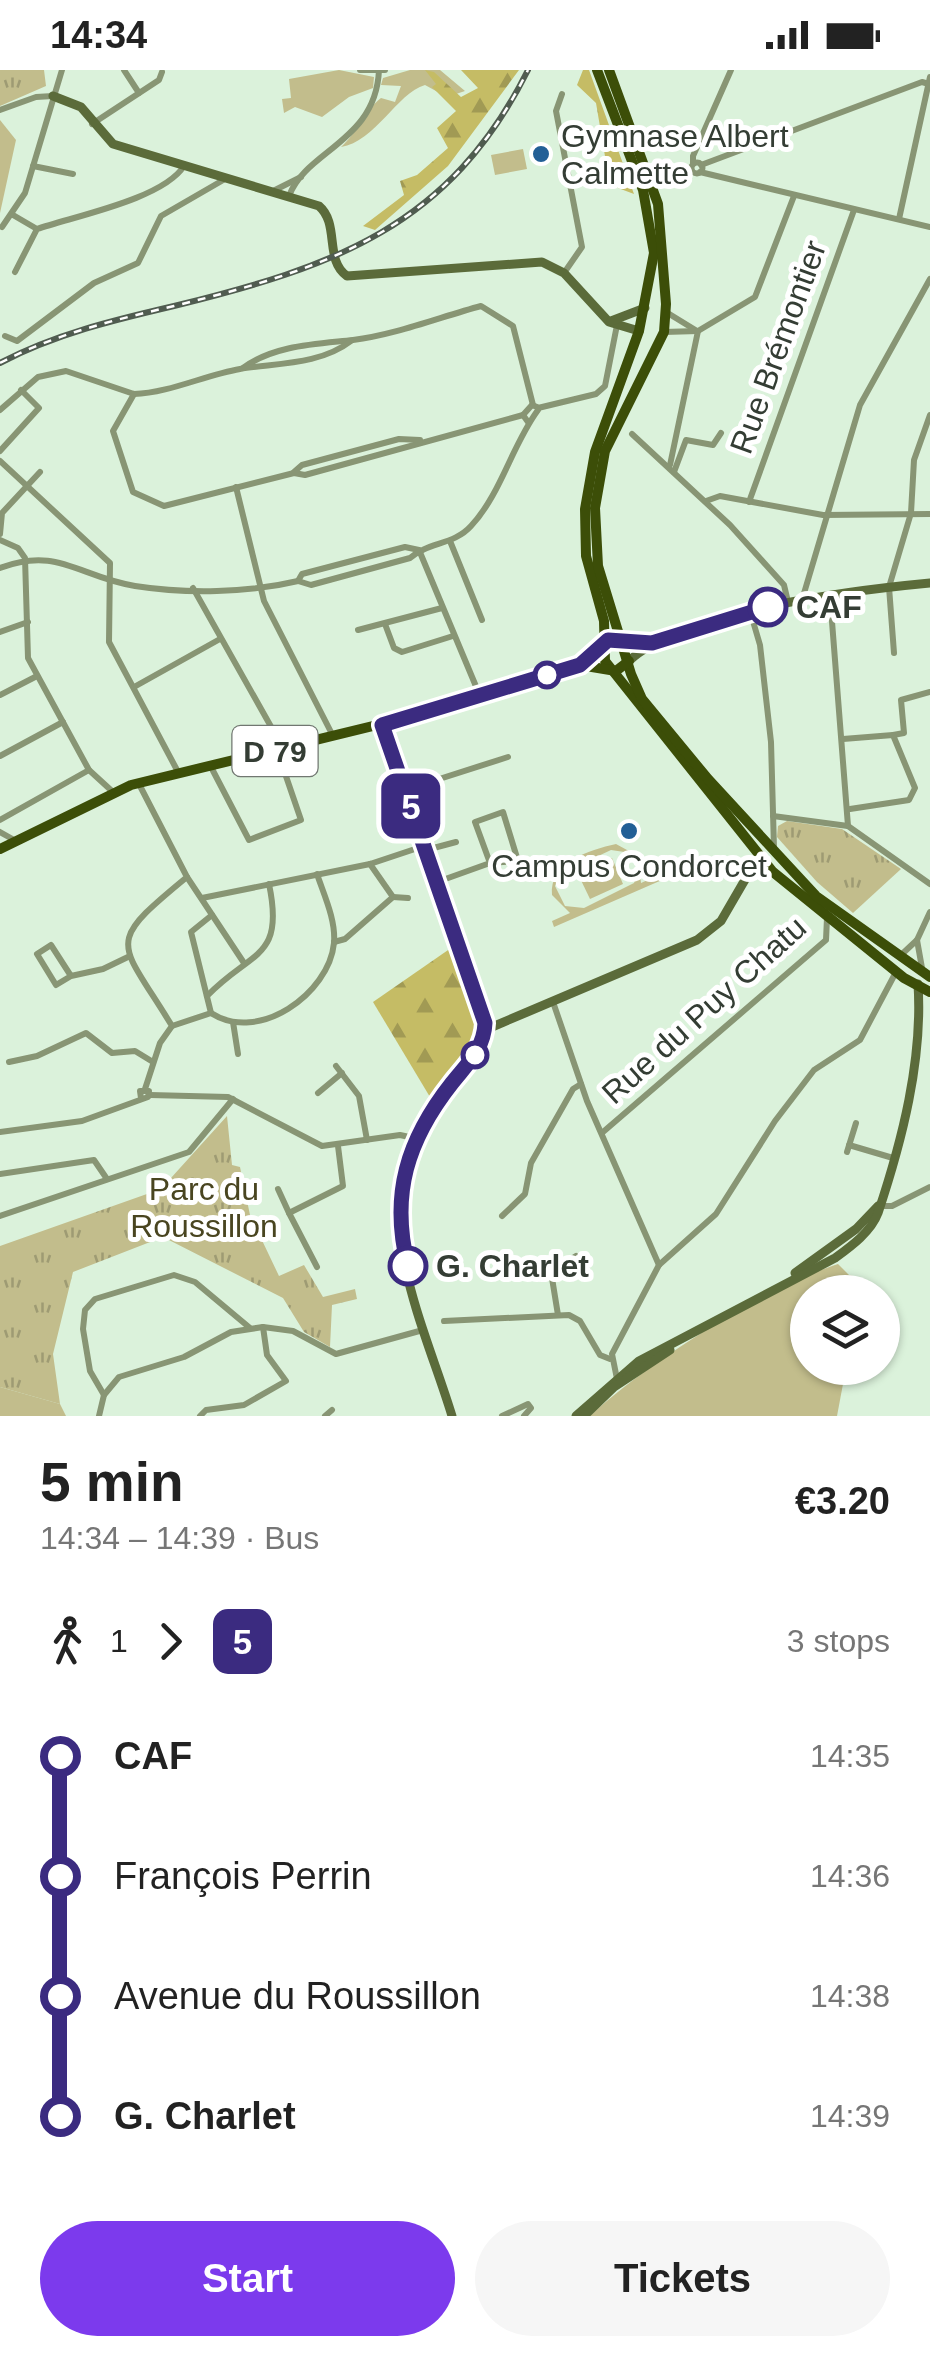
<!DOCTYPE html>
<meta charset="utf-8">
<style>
:root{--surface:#fff;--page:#f6f6f6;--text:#222;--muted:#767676;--accent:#7c3aed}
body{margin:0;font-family:Arial,sans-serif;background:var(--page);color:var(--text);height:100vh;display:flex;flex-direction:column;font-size:38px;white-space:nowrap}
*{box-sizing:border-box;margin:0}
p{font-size:32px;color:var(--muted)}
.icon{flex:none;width:55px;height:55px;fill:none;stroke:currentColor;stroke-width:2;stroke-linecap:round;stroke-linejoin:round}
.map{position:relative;height:1346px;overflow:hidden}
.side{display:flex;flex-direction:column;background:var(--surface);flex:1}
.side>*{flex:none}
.badge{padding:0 20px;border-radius:15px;font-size:35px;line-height:65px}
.fabs{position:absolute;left:790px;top:1205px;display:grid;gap:20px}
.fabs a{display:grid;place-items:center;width:110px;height:110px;border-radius:50%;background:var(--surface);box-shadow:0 2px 8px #0004;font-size:50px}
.map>.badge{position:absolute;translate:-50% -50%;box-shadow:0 0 0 5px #fff}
.legs{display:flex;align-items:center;gap:15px;height:110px;padding:0 40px;font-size:32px}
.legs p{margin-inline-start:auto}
.overview{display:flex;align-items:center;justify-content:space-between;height:170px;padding:0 40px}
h1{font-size:55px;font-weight:600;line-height:75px}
.action{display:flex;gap:20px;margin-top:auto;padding:20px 40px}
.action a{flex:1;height:115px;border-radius:60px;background:var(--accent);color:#fff;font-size:40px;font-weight:600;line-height:115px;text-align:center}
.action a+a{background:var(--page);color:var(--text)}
ul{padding:0 40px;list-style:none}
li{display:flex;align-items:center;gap:35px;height:120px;font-size:38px}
li i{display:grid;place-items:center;width:15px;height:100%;margin:0 12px;background:currentColor}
li i::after{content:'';width:25px;height:25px;margin:-12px;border:8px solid;border-radius:50%;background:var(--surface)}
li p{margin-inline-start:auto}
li:first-child i{background:linear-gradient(#0000 50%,currentColor 0)}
li:last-child i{background:linear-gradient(currentColor 50%,#0000 0)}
.status{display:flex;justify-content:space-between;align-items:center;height:70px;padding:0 50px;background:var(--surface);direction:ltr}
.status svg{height:28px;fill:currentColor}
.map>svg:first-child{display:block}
.grass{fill:#c2bd8c;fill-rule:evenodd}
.forest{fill:url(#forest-firs)}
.park{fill:url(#park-tufts)}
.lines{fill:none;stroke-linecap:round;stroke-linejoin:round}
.street{stroke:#889574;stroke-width:6}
.secondary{stroke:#5b6b3a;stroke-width:9}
.primary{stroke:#3c4e08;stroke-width:10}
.rail-casing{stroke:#505c50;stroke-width:6}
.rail{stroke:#fff;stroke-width:2.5;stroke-dasharray:8;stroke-linecap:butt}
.line-1-casing{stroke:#fff;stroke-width:22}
.line-1{stroke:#3b2b80;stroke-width:15}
.poi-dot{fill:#225f96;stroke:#fff;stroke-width:4}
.stop-1-dot{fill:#fff;stroke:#3b2b80;stroke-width:5}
.labels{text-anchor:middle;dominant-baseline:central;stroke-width:10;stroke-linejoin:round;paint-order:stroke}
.shield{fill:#fff;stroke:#717771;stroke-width:2.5}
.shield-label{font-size:30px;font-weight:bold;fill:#343d34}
.poi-label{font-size:32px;fill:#343d34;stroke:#fff;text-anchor:start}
.street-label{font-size:32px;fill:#343d34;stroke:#fff}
.stop-label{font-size:32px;font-weight:bold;fill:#343d34;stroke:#fff;text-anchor:start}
.park-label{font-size:32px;fill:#494520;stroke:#fff}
</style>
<div class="status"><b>14:34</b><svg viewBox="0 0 49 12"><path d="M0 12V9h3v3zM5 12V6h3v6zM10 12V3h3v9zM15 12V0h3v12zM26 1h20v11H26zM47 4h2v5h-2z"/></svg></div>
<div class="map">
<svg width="930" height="1346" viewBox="0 0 930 1346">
<defs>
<pattern id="forest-firs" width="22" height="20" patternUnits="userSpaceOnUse" patternTransform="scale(2.5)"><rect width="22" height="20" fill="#c5bc65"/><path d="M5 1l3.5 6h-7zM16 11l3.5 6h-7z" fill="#a19a54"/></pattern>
<pattern id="park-tufts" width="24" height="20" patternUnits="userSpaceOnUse" patternTransform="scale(2.5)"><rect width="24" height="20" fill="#c2bd8c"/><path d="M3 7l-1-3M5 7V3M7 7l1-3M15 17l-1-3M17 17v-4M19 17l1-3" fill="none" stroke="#9e9b73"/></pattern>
</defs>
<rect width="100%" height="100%" fill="#dbf2db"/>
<g class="grass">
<path d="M 339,0 L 374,7 L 373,18 L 349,27 L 322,47 L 295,37 L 284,43 L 282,29 L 291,28 L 289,9 Z"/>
<path d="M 410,0 L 440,0 L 465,21 L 447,27 L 425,15 C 397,23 375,72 341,77 C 357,63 366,39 381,28 L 395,32 L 401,16 L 381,15 L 383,8 Z"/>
<path d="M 0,50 L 16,70 L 0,143 Z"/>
<path d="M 523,79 L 527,99 L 495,105 L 491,85 Z"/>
<path d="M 616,774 L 638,786 L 641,813 L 659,805 L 662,810 L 554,857 L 552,851 L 570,843 L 552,825 C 549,793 589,780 616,774 ZM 611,780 L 631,783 L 639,800 L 634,813 L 584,838 L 565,836 L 555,816 L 560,804 Z"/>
<path d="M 612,788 L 623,814 L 590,829 L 578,804 Z"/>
<path d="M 838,1194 L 849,1205 L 861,1208 L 858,1222 L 808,1222 L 808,1298 L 846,1298 L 837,1346 L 590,1346 C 645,1294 766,1217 838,1194 Z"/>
<path d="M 0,1317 L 60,1334 L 66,1346 L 0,1346 Z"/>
</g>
<g class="forest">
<path d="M 425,0 L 434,2 L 461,27 L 478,18 L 461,0 L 519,0 L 448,96 L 375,160 L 363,156 L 404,125 L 400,111 L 417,105 L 448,78 L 437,58 L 456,41 L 432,17 L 436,14 Z"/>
<path d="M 583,0 L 589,0 L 634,124 L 594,109 L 608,104 L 596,33 L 577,15 Z"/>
<path d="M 451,878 L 479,961 L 430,1027 L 373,932 Z"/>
</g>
<g class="park">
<path d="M 0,0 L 44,0 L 46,16 L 0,36 Z"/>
<path d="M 787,751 L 842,759 L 901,799 L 853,843 L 817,812 L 777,767 L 778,756 Z"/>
<path d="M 227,1046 L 232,1095 L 240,1097 L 250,1145 L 279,1206 L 304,1195 L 323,1227 L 355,1219 L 357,1229 L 332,1235 L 330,1277 L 304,1262 L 283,1228 L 163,1167 L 73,1202 L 53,1284 L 60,1334 L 0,1317 L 0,1176 L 161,1119 Z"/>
</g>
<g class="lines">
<g class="street">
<path d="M 124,0 L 139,23"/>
<path d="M 360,0 L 385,0"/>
<path d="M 562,24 L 556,41 L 582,177 L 564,203"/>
<path d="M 0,40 L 36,27 L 53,26"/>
<path d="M 92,54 L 159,10 L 162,2"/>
<circle cx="697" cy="98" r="5.5"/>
<path d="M 693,94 L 693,86 L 731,0"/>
<path d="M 701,95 L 922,12 L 929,14"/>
<path d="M 33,96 L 73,104"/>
<path d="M 700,102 L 930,157"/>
<path d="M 273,121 L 301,107"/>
<path d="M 289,126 C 306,80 376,72 379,0"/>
<path d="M 13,145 L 37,159"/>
<path d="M 899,149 L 930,7"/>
<path d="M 2,157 L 25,123 L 62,0"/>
<path d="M 15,202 L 37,159 C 75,146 163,129 184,96"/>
<path d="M 666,242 L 697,261"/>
<path d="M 664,262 L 698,261 L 755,227 L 794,126"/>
<path d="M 5,266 L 17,271 L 94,213 L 138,193 L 161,146 L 225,109"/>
<path d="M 243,298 C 274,275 317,274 353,270 C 395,265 440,247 481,236 L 513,256 L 533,335"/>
<path d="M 134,324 L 113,361 L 133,422 L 164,436 L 294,403 L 305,405 L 523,345"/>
<path d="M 134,324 C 169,323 205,305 240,299 C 276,293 320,295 351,271"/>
<path d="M 538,338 L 596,324 L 605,316 L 617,255"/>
<path d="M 0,340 L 38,307 L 66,301 L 134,324"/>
<path d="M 528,352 L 523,345 L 532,335 L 537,337"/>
<path d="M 632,364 L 730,455 L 784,515 L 788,532"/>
<path d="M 0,381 L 39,338 L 21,320"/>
<path d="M 0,391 L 110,493 L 109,572 L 177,700"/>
<path d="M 670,395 L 698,261"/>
<path d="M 294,402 L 302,395 L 399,369 L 420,370"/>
<path d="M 674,402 L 686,370 L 713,375 L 721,363"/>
<path d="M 236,417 L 264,531 L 333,666"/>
<path d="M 706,431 L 720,426 L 823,445 L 930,444"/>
<path d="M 749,432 L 854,140"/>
<path d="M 0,464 L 2,443 L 40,402"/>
<path d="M 0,470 L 18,478 L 25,488 L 28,588 L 89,700 L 113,722"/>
<path d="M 450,471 L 482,550"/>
<path d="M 419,480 L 480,626"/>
<path d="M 0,498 C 58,476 79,507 135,516 C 186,524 248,523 298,511 L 302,504 L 405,477 L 419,480"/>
<path d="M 298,511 L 311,515 L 410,488 C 428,472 454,475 471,456 C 501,424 512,375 538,340"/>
<path d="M 193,518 L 283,678"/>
<path d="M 830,526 L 848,756"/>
<path d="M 802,530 L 860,335 L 930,209"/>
<path d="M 750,541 L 760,575 L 771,672 L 774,778"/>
<path d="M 385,554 L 394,578 L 402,582 L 453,566"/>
<path d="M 358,560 L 442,538"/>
<path d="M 0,562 L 28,552"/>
<path d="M 894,583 L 889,517 L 911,443 L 914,390 L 930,345"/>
<path d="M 134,617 L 220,569"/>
<path d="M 0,625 L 37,606"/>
<path d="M 893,665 L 904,663 L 901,630 L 930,622"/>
<path d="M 843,669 L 893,665 L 915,718 L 909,730 L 850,739"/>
<path d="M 0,686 L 63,652"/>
<path d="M 210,695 L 249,770 L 301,750 L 277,680"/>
<path d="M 139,714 L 187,807 C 103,876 119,869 172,956 L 160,973 L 145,1019"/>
<path d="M 405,720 L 508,687"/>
<path d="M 773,746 L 848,756 L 930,814"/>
<path d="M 0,750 L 89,700"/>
<path d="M 0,762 L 16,771"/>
<path d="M 426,780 L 456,772"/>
<path d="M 187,807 L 244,893"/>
<path d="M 437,812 L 490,793 L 518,791 L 503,742 L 475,752 L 490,793"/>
<path d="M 393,827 L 408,828"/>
<path d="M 202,828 L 370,794 L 424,776"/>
<path d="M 917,870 L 930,842"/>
<path d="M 334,872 L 345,869 L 393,827 L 370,794"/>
<path d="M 901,885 L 917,870 L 922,898"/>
<path d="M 71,906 L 56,915 L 37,884 L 51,875 L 71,906 L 103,899 L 130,886"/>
<path d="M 207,926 C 251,880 285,890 269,814"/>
<path d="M 553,932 L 587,1031 L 659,1195"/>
<path d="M 211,943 C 258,974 329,924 334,873 C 336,850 324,825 317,804"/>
<path d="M 211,943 L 191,862 L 212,845"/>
<path d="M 233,952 L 238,984"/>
<path d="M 172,956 L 211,943"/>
<path d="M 9,992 L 37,986 L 86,963 L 112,983 L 135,981 L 153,992"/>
<path d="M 336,996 L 359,1026 L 367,1070"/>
<path d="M 318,1023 L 342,1003"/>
<path d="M 150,1025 L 228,1027 L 322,1076 L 400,1065 L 414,1068"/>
<path d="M 0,1062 L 82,1051 L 148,1027 L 149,1021 L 140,1021 L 141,1028"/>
<path d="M 603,1062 L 826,870 L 827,848"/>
<path d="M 849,1075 L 893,1088"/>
<path d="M 847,1082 L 856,1053"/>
<path d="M 0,1104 L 94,1090 L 107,1109"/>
<path d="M 278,1119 L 289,1143"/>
<path d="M 880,1136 L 892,1136 L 930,1117"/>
<path d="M 0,1146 L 189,1082 L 233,1029"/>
<path d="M 502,1146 L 525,1124 L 531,1093 L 573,1019 L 581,1014"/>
<path d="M 317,1197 L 289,1143 L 343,1116 L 338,1076"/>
<path d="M 551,1202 L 558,1245"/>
<path d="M 529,1205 L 551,1202 L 576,1186"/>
<path d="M 444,1251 L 569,1245 L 580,1251 L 600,1285 L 610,1289"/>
<path d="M 617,1309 L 612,1284 L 659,1195 L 716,1144 L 775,1051 L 814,1000 L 860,970 L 896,902"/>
<path d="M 104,1325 L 90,1301 L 83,1259 L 85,1240 L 95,1229 L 174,1205 L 195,1212 L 250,1258"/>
<path d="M 99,1346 L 104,1325 L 119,1307 L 184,1287 L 231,1262 L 263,1257 L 293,1261 L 336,1284 L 423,1260"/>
<path d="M 200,1346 L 206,1340 L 244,1335 L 286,1311 L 267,1285 L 263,1257"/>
<path d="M 325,1346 L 332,1340"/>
<path d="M 502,1346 L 528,1334 L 531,1338 L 524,1346"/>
</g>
<g class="secondary">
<path d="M 53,26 L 81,37 L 113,74 L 319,136 C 340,154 324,190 347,206 L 542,192 L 564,203 L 609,252 L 639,261"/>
<path d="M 611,251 L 645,238"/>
<path d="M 621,568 L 649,573"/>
<path d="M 629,591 C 682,541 856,520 930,513"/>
<path d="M 382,655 L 485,947 C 488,993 432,1031 413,1071 C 373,1156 427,1263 452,1346"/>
<path d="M 485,960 L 697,870 L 721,851 L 746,808 L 766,794"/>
<path d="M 795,1203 L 856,1159 L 878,1136"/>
<path d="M 576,1346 L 639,1291 L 835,1188 C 850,1177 871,1162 878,1143 C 902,1071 923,990 918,914"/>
<path d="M 584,1346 L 614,1317 L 670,1280"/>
</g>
<g class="primary">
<path d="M 597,0 L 643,120 L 654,183 L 639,261 L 595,382 L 585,439 L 586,486 L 604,551 L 605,591 L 773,802 L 904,908 L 930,922"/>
<path d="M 609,0 L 658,134 L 666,234 L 664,262 L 605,381 L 595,438 L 598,496 L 631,604 L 642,629 L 708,709 L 816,826 L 930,907"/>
<path d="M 580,595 L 616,601 L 629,591"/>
<path d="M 0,779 L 131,715 L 414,646 L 580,595 L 606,572"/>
</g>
<defs>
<path id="rail" d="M 0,293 C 55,264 114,250 174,236 C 333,197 450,157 528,0"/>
</defs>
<use href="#rail" class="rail-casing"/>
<use href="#rail" class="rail"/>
</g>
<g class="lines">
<defs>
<path id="line-1" d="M 408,1196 C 390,1125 407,1070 452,1013 C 467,994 484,979 485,953 L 382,655 L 580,595 L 608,570 L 652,573 L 768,537"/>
</defs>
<use href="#line-1" class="line-1-casing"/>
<use href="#line-1" class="line-1"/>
</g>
<g class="poi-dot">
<circle cx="541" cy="84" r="10"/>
<circle cx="629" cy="761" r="10"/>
</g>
<g class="stop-1-dot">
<circle cx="768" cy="537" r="18"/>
<circle cx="547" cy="605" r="12"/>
<circle cx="475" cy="985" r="12"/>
<circle cx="408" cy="1196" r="18"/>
</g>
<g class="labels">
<rect class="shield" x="232.5" y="656" width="85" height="50" rx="8"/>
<g class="shield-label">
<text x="275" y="681">D 79</text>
</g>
<g class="poi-label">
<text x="561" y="66">Gymnase Albert<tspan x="561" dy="37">Calmette</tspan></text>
<text x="629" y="796" text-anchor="middle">Campus Condorcet</text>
</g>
<g class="street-label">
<text transform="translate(778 277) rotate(-70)">Rue Brémontier</text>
<text transform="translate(704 940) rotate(-42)">Rue du Puy Chatu</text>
</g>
<g class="stop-label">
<text x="796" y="537">CAF</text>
<text x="436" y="1196">G. Charlet</text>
</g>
<g class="park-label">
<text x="204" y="1119">Parc du<tspan x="204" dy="37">Roussillon</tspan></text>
</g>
</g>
</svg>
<div class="fabs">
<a><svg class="icon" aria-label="layers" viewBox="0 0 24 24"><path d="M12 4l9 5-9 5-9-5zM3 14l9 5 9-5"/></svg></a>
</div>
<b class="badge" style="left:411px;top:736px;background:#3b2b80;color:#fff">5</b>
</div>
<section class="side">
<div class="overview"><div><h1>5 min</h1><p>14:34 – 14:39 · Bus</p></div><b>€3.20</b></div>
<div class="legs"><svg class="icon" aria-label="walk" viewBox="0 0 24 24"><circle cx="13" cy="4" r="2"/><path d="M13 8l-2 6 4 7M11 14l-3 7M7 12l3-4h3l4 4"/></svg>1<svg class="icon" aria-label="forward" viewBox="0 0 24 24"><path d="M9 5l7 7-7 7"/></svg><b class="badge" style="background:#3b2b80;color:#fff">5</b><p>3 stops</p></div>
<ul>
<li><i style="color:#3b2b80"></i><b>CAF</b><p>14:35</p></li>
<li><i style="color:#3b2b80"></i><span>François Perrin</span><p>14:36</p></li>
<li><i style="color:#3b2b80"></i><span>Avenue du Roussillon</span><p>14:38</p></li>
<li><i style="color:#3b2b80"></i><b>G. Charlet</b><p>14:39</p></li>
</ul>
<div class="action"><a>Start</a><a>Tickets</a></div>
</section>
